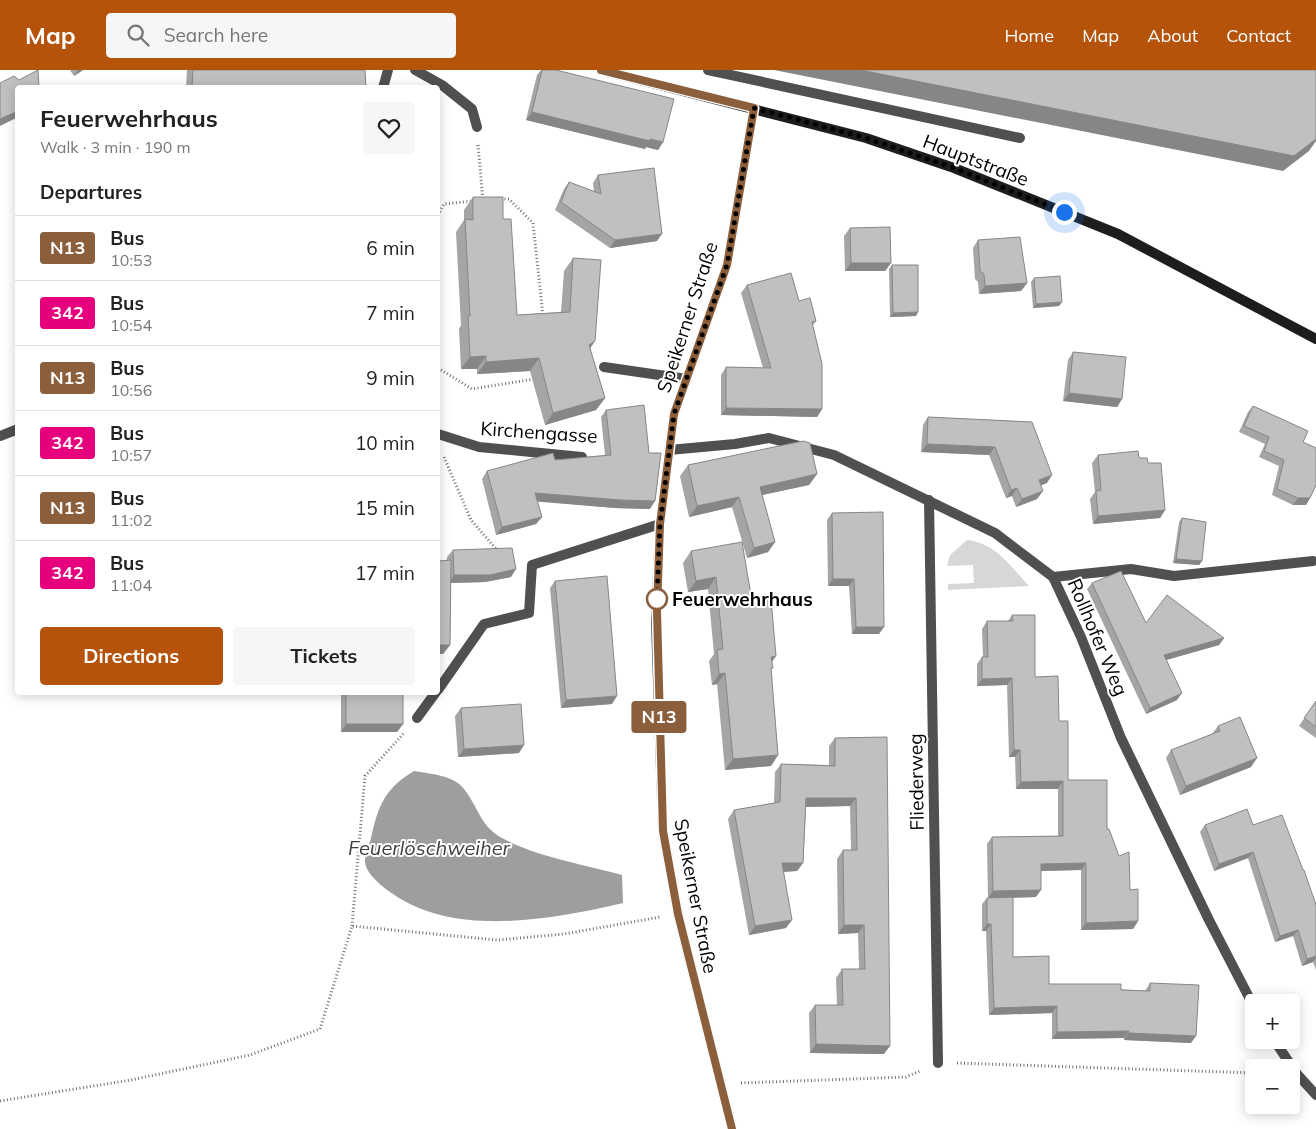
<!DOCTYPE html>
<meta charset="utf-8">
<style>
:root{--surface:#fff;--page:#f6f6f6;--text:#222;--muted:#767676;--line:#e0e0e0;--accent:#b45309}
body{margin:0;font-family:Mulish,sans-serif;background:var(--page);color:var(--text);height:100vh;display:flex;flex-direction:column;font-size:19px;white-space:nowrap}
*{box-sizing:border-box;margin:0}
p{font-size:16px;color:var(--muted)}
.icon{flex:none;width:28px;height:28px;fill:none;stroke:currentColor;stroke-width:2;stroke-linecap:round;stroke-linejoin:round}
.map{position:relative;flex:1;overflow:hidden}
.details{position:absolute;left:15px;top:15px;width:425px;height:610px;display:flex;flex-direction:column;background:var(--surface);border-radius:5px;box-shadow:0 2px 12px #0003}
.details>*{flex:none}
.badge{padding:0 10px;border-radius:4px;font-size:18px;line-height:32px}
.controls{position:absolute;left:1245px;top:924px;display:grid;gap:10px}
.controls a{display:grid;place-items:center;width:55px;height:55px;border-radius:5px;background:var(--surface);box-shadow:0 2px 12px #0003;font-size:25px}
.you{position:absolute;width:25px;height:25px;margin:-12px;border:4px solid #fff;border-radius:50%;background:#1a73e8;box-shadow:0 0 0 8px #1a73e833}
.map>.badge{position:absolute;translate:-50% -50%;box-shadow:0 0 0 2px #fff}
h2{padding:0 25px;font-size:19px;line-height:45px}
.round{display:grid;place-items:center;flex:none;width:52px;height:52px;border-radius:5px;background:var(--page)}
.summary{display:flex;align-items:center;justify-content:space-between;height:85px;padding:0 25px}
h1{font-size:24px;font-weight:700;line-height:38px}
.button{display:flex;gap:10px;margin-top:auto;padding:10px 25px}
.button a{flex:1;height:58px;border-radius:5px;background:var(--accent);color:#fff;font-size:20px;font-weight:700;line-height:58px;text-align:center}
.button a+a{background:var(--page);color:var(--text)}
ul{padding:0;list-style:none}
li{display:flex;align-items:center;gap:15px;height:65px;padding:0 25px;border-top:1px solid var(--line)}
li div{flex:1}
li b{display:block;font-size:19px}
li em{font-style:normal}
li .badge{min-width:55px;font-weight:700;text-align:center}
header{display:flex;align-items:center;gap:30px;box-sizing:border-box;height:70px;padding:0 25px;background:var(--accent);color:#fff}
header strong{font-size:24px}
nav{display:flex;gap:28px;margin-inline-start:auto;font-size:18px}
.search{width:350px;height:45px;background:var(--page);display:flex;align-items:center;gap:12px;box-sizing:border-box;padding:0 18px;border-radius:5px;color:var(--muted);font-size:19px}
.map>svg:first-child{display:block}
.green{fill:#d7d7d7}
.water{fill:#9e9e9e}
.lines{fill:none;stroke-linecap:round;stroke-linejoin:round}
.path{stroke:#727272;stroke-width:3;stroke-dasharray:1 2.5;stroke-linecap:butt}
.service{stroke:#505050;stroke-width:10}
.minor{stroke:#505050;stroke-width:10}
.tertiary{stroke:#505050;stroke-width:10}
.secondary{stroke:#1d1d1d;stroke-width:10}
.wall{fill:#a5a5a5}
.shaded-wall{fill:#868686}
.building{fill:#c0c0c0;stroke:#868686}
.line-casing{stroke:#fff;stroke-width:11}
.line{stroke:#8b5e3c;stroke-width:8}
.walk{stroke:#000;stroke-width:5;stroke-dasharray:0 9}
.stop-dot{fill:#fff;stroke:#8b5e3c;stroke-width:2.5}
.labels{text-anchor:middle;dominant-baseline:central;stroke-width:4;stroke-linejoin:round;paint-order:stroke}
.street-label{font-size:19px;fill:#000;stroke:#fff}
.stop-label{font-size:19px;font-weight:bold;fill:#000;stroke:#fff;text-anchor:start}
.water-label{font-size:20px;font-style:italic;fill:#3f3f3f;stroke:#fff}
</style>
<header>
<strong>Map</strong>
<div class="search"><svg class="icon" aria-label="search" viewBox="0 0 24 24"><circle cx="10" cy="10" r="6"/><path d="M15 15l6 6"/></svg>Search here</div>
<nav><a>Home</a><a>Map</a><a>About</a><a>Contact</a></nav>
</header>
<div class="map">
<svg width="1316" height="1059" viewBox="0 0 1316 1059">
<rect width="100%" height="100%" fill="#fff"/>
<path class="green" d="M 967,470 C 996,473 1011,497 1029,516 L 948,520 L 948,514 L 974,513 L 973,495 L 947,496 L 950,485 Z"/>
<path class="water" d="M 414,701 C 430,704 454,705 464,719 C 479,738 480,757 504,769 C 540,788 583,794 622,805 L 623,833 C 554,849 456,868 393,824 C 384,818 364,803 365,790 C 366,783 369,775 371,768 C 378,736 385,718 414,701 Z"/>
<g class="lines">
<g class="path">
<path d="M 478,75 L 483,130"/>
<path d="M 501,129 L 509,129 L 533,153 L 543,246"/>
<path d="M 438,145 L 444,134 L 474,131"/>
<path d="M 438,298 L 472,319 L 534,309"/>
<path d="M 444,387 L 471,450 L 497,480"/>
<path d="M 352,856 L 365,706 L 405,662"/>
<path d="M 957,993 L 1254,1003"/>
<path d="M 741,1013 L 906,1007 L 920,1001"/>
<path d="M 0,1031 L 131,1010 L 250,985 L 320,959 L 352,856 L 497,870 L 564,864 L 660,847"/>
</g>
<g class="service">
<path d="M 415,0 L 442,15 L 472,39 L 477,57"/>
<path d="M 708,0 L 1020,68"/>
<path d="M 604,297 L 687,309"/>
<path d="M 438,364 L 479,377 L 582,387"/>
<path d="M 1053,507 L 1131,499 L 1174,506 L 1313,491"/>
<path d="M 438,620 L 484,554 L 529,543 L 532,495 L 660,454"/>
<path d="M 417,648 L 436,622"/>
</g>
<g class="minor">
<path d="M 383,18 L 388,0"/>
<path d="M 0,366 L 18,359"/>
<path d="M 669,380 L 735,374 L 769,368 L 834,385 L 995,463 L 1053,507 L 1081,567 L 1121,668 L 1209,850 L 1254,937"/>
<path d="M 929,430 L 938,993"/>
<path d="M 1274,970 L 1297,1004 L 1316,1025"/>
</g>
<path class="tertiary" d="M 732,1059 L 678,844 L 663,761 L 656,553 L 660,454 L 674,344 L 727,195 L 754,38"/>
<path class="secondary" d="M 601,0 L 866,68 L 954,98 L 1118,164 L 1316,269"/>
</g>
<g class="wall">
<path d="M 70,0 L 83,0 L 74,6 Z"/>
<path d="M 187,0 L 365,0 L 366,18 L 186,18 Z"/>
<path d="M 541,0 L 556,0 L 663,72 L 658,80 L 646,77 L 645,79 L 526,50 L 537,5 Z"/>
<path d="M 598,105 L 657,171 L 610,178 L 555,140 L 564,119 L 569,112 L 594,122 L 593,113 Z"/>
<path d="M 473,127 L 503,149 L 517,245 L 561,242 L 564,201 L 573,188 L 595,271 L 590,278 L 605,328 L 596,340 L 545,355 L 530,301 L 477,304 L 477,299 L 461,299 L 459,259 L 461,255 L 456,162 L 464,150 L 464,140 Z"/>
<path d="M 850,158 L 891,193 L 885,201 L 845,201 L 844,166 Z"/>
<path d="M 978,170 L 1027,213 L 1021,221 L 979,224 L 978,212 L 975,209 L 973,178 Z"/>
<path d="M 892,195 L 918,242 L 916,246 L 890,247 L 889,199 Z"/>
<path d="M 1034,208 L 1062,232 L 1059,236 L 1033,238 L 1031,212 Z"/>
<path d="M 747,215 L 799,231 L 816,251 L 813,255 L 822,339 L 817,347 L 721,345 L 721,305 L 726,297 L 763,298 L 741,223 Z"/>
<path d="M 1073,282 L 1122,329 L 1117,337 L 1063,331 L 1068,290 Z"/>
<path d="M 1253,336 L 1303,372 L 1310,428 L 1306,435 L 1293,435 L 1272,425 L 1279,396 L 1259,387 L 1265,374 L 1239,362 L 1248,342 Z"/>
<path d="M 606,340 L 650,439 L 615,438 L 537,431 L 542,447 L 536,454 L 496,465 L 482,409 L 487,401 L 555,390 L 605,385 L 601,347 Z"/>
<path d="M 928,347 L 1032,352 L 1047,413 L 1041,415 L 1037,429 L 1016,437 L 1012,426 L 1006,428 L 989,385 L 921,382 L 923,355 Z"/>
<path d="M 1098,385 L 1139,388 L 1148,393 L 1165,440 L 1160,448 L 1093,454 L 1090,429 L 1095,422 L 1092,393 Z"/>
<path d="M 688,395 L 817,404 L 809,415 L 762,425 L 775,472 L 768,482 L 747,488 L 732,437 L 689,447 L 680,406 Z"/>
<path d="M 18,401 L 18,413 L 15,405 Z"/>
<path d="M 832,443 L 879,564 L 852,564 L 849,516 L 828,516 L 827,450 Z"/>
<path d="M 1182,448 L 1202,491 L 1199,495 L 1173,493 L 1179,452 Z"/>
<path d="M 453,480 L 511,507 L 485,512 L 451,513 L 450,575 L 443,584 L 447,487 Z"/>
<path d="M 691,481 L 752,531 L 776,586 L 772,592 L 771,601 L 778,685 L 771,696 L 725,700 L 717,614 L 712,615 L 709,591 L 714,584 L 708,519 L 688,522 L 683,493 Z"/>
<path d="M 555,511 L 612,634 L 561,638 L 550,518 Z"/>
<path d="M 1092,513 L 1146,553 L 1224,568 L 1219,575 L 1166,590 L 1177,630 L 1146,644 L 1087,519 Z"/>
<path d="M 1012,545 L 1035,607 L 1059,651 L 1068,710 L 1107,759 L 1130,820 L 1138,851 L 1133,859 L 1081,860 L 1081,800 L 1041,801 L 1036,827 L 1013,828 L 1013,887 L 1049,914 L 1145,921 L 1150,913 L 1191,973 L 1124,970 L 1124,968 L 1052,969 L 1052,943 L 989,945 L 986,861 L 982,861 L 982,834 L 987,828 L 988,828 L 987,774 L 992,767 L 1058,766 L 1058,719 L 1016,719 L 1015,687 L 1009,687 L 1007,615 L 977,616 L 977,594 L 982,587 L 983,587 L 982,559 L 987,551 L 1008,551 Z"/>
<path d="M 341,622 L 403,622 L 403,654 L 397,662 L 341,662 Z"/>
<path d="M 1316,631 L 1316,668 L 1299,656 Z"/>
<path d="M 461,638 L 519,683 L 458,687 L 455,646 Z"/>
<path d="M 1218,656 L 1251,697 L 1180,725 L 1166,688 L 1171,680 L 1212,664 Z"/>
<path d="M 887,667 L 884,984 L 810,983 L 809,943 L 815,935 L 837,935 L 836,908 L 842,899 L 859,899 L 858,863 L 838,864 L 837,789 L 843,780 L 851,780 L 850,736 L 806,737 L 803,793 L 797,801 L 784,802 L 786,858 L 749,865 L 728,749 L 734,740 L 774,733 L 775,702 L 781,694 L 829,695 L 829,676 L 835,668 Z"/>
<path d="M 1205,755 L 1253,755 L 1316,835 L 1316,900 L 1313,892 L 1302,896 L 1293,866 L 1275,872 L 1248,788 L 1214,801 L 1200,762 Z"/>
</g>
<g class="shaded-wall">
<path d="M 78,0 L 83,0 L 74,6 Z"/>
<path d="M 774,0 L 860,0 L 1316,69 L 1316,71 L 1309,81 L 1283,101 Z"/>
<path d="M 18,41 L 18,47 L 0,56 L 0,49 Z"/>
<path d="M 532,42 L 650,69 L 663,72 L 658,80 L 646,77 L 645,79 L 526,50 Z"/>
<path d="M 662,164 L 657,171 L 610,178 L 615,170 Z"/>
<path d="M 851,193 L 891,193 L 885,201 L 845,201 Z"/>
<path d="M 1027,213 L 1021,221 L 979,224 L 985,216 Z"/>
<path d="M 1062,232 L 1059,236 L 1033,238 L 1036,234 Z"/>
<path d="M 918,242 L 916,246 L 890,247 L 893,243 Z"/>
<path d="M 595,271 L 586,284 L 589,275 Z"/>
<path d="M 486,286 L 477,299 L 461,299 L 470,287 Z"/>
<path d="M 539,288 L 530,301 L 477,304 L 486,292 Z"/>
<path d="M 1069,323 L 1122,329 L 1117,337 L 1063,331 Z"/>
<path d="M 605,328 L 596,340 L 545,355 L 553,343 Z"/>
<path d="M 726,338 L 822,339 L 817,347 L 721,345 Z"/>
<path d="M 927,374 L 995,377 L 989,385 L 921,382 Z"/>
<path d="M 817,404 L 809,415 L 752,427 L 760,417 Z"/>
<path d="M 1052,405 L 1047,413 L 1034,418 L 1039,410 Z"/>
<path d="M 1017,418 L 1012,426 L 1006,428 L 1011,420 Z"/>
<path d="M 1043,421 L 1037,429 L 1016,437 L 1022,429 Z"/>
<path d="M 535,423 L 655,431 L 650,439 L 615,438 L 530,431 Z"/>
<path d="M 739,427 L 732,437 L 689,447 L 697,436 Z"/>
<path d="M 1298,428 L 1310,428 L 1306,435 L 1293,435 Z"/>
<path d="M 1165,440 L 1160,448 L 1093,454 L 1098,446 Z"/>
<path d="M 542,447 L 536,454 L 496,465 L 502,457 Z"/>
<path d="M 775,472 L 768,482 L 747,488 L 754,478 Z"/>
<path d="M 1176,489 L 1202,491 L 1199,495 L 1173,493 Z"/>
<path d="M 516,499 L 511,507 L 485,512 L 449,513 L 454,505 Z"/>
<path d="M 716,507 L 708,519 L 688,522 L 696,511 Z"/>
<path d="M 833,509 L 854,509 L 849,516 L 828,516 Z"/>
<path d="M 856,557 L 884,557 L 879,564 L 852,564 Z"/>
<path d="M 1224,568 L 1219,575 L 1159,592 L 1164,585 Z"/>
<path d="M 438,575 L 450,575 L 443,584 L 438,584 Z"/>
<path d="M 776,586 L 768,597 L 771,587 Z"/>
<path d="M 725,603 L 717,614 L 712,615 L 719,604 Z"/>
<path d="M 1012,608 L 1007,615 L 977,616 L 982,609 Z"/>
<path d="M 1182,623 L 1177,630 L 1146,644 L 1150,638 Z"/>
<path d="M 617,626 L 612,634 L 561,638 L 566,630 Z"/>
<path d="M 346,654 L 403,654 L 397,662 L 341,662 Z"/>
<path d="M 524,675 L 519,683 L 458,687 L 464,679 Z"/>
<path d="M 1014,680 L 1020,680 L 1015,687 L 1009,687 Z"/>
<path d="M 778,685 L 771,696 L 725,700 L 733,689 Z"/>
<path d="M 1257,688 L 1251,697 L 1180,725 L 1186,716 Z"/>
<path d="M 1063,711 L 1058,719 L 1016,719 L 1021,712 Z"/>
<path d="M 806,728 L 856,728 L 850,736 L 800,737 Z"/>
<path d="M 1253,782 L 1248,788 L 1214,801 L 1219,794 Z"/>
<path d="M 782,793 L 803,793 L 797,801 L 776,802 Z"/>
<path d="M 1086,793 L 1081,800 L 1036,801 L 1041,794 Z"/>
<path d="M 1041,820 L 1036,827 L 988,828 L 993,821 Z"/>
<path d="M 792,850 L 786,858 L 749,865 L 755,856 Z"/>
<path d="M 1138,851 L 1133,859 L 1081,860 L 1086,853 Z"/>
<path d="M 987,854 L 991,854 L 986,861 L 982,861 Z"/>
<path d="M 844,855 L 864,855 L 858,863 L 838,864 Z"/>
<path d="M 1298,860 L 1293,866 L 1275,872 L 1280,866 Z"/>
<path d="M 1316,886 L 1316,888 L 1313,892 L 1302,896 L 1307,889 Z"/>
<path d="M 1057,936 L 1052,943 L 989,945 L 994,938 Z"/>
<path d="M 1129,961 L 1124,968 L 1052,969 L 1057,962 Z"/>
<path d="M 1128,963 L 1196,966 L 1191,973 L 1124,970 Z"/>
<path d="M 816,974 L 890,976 L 884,984 L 810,983 Z"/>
</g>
<g class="building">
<path d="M 38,0 L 39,18 L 18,18 L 18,41 L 0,49 L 0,13 L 14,6 L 19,10 Z"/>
<path d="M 193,0 L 365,0 L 366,18 L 192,18 Z"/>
<path d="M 542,0 L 556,0 L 674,29 L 663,72 L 650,69 L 650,71 L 532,42 Z"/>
<path d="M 860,0 L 1316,0 L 1316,69 L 1294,86 Z"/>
<path d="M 654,98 L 662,164 L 615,170 L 561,132 L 569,112 L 601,124 L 598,105 Z"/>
<path d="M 473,127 L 503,127 L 503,149 L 511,149 L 517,245 L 570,242 L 573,188 L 601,190 L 595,271 L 589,275 L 605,328 L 553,343 L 539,288 L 486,292 L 486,286 L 470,287 L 468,246 L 470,246 L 465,149 L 473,150 Z"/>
<path d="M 890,157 L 891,193 L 851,193 L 850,158 Z"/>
<path d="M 1020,167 L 1027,213 L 985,216 L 984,204 L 980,201 L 978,170 Z"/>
<path d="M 892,195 L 918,195 L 918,242 L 893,243 Z"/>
<path d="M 791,203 L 799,231 L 810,228 L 816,251 L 812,252 L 822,294 L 822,339 L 726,338 L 726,297 L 771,298 L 747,215 Z"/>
<path d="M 1060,206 L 1062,232 L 1036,234 L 1034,208 Z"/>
<path d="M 1073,282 L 1126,287 L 1122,329 L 1069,323 Z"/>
<path d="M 644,335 L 649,383 L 661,383 L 655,431 L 620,430 L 535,423 L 542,447 L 502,457 L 487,401 L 553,383 L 555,390 L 611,385 L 606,340 Z"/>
<path d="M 1253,336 L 1308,361 L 1303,372 L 1316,378 L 1316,415 L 1310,428 L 1298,428 L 1277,419 L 1284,390 L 1264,381 L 1269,367 L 1244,356 Z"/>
<path d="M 928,347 L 1032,352 L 1052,405 L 1039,410 L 1043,421 L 1022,429 L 1017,418 L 1011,420 L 995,377 L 927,374 Z"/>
<path d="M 803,371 L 810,373 L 817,404 L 760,417 L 775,472 L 754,478 L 739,427 L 697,436 L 688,395 Z"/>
<path d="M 1138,381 L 1139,388 L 1147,388 L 1148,393 L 1161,393 L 1165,440 L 1098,446 L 1096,421 L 1101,420 L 1098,385 Z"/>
<path d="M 883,442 L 884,557 L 856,557 L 854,509 L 833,509 L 832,443 Z"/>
<path d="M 1182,448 L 1206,452 L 1202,491 L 1176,489 Z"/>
<path d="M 742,472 L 752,531 L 771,529 L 776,586 L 771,587 L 773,598 L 771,598 L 778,685 L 733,689 L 725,603 L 719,604 L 717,580 L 723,579 L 716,507 L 696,511 L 691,481 Z"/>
<path d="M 512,478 L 516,499 L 490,505 L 454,505 L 453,480 Z"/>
<path d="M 451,490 L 450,575 L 438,575 L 438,491 Z"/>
<path d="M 1121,501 L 1146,553 L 1167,525 L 1224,568 L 1164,585 L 1182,623 L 1150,638 L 1092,513 Z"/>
<path d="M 607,506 L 617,626 L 566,630 L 555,511 Z"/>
<path d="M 1012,545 L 1035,545 L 1035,607 L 1058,606 L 1059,651 L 1068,651 L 1068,710 L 1107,710 L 1107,759 L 1109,759 L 1119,786 L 1129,782 L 1130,820 L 1138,819 L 1138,851 L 1086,853 L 1086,793 L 1041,794 L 1041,820 L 993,821 L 992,767 L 1063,766 L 1063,711 L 1021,712 L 1020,680 L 1014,680 L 1012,608 L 982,609 L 982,587 L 988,587 L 987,551 L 1013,551 Z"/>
<rect x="346" y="622" width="57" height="32"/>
<path d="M 1316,631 L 1316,657 L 1304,648 Z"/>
<path d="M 521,634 L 524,675 L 464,679 L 461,638 Z"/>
<path d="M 1240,647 L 1257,688 L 1186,716 L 1171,680 L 1220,661 L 1218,656 Z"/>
<path d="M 887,667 L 890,976 L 816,974 L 815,935 L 843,935 L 842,899 L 865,899 L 864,855 L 844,855 L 843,780 L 857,780 L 856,728 L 806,728 L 803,793 L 782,793 L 792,850 L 755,856 L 734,740 L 780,732 L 781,694 L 835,696 L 835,668 Z"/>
<path d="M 1247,739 L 1253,755 L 1282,745 L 1303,800 L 1304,800 L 1316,835 L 1316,886 L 1307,889 L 1298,860 L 1280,866 L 1253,782 L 1219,794 L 1205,755 Z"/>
<path d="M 1013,827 L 1013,887 L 1049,886 L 1049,914 L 1121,914 L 1121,920 L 1150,921 L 1150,913 L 1199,915 L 1196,966 L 1128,963 L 1129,961 L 1057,962 L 1057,936 L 994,938 L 991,854 L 987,854 L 987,828 Z"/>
</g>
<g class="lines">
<defs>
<path id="line" d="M 601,0 L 754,38 L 727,195 L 674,344 L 660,454 L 657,541 L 663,761 L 678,844 L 732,1059"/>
</defs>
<use href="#line" class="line-casing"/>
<use href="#line" class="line"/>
<path class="walk" d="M 657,529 L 660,454 L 674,344 L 727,195 L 754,38 L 866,68 L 954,98 L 1064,142"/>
</g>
<circle class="stop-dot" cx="657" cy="529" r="10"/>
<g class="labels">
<g class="street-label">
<text transform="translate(976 90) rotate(21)">Hauptstraße</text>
<text transform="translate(687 247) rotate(-72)">Speikerner Straße</text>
<text transform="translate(539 362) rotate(4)">Kirchengasse</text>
<text transform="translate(1098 567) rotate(67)">Rollhofer Weg</text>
<text transform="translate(916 712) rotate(-91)">Fliederweg</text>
<text transform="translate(696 826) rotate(79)">Speikerner Straße</text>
</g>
<g class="stop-label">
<text x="672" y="529">Feuerwehrhaus</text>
</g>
<g class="water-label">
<text x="429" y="777">Feuerlöschweiher</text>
</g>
</g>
</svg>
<div class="controls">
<a>+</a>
<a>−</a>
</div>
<div class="you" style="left:1064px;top:142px"></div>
<b class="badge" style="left:659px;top:647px;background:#8b5e3c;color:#fff">N13</b>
<section class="details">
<div class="summary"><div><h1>Feuerwehrhaus</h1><p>Walk · 3 min · 190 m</p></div><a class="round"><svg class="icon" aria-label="heart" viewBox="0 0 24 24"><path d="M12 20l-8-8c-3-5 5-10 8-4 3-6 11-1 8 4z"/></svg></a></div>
<h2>Departures</h2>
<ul>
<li><span class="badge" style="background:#8b5e3c;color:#fff">N13</span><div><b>Bus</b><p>10:53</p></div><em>6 min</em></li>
<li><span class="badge" style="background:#e6007e;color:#fff">342</span><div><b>Bus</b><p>10:54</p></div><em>7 min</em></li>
<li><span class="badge" style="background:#8b5e3c;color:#fff">N13</span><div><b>Bus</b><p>10:56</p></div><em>9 min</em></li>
<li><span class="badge" style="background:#e6007e;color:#fff">342</span><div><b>Bus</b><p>10:57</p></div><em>10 min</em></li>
<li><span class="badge" style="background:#8b5e3c;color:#fff">N13</span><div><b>Bus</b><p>11:02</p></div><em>15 min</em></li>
<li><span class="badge" style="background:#e6007e;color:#fff">342</span><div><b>Bus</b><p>11:04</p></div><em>17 min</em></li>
</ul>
<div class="button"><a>Directions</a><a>Tickets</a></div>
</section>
</div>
